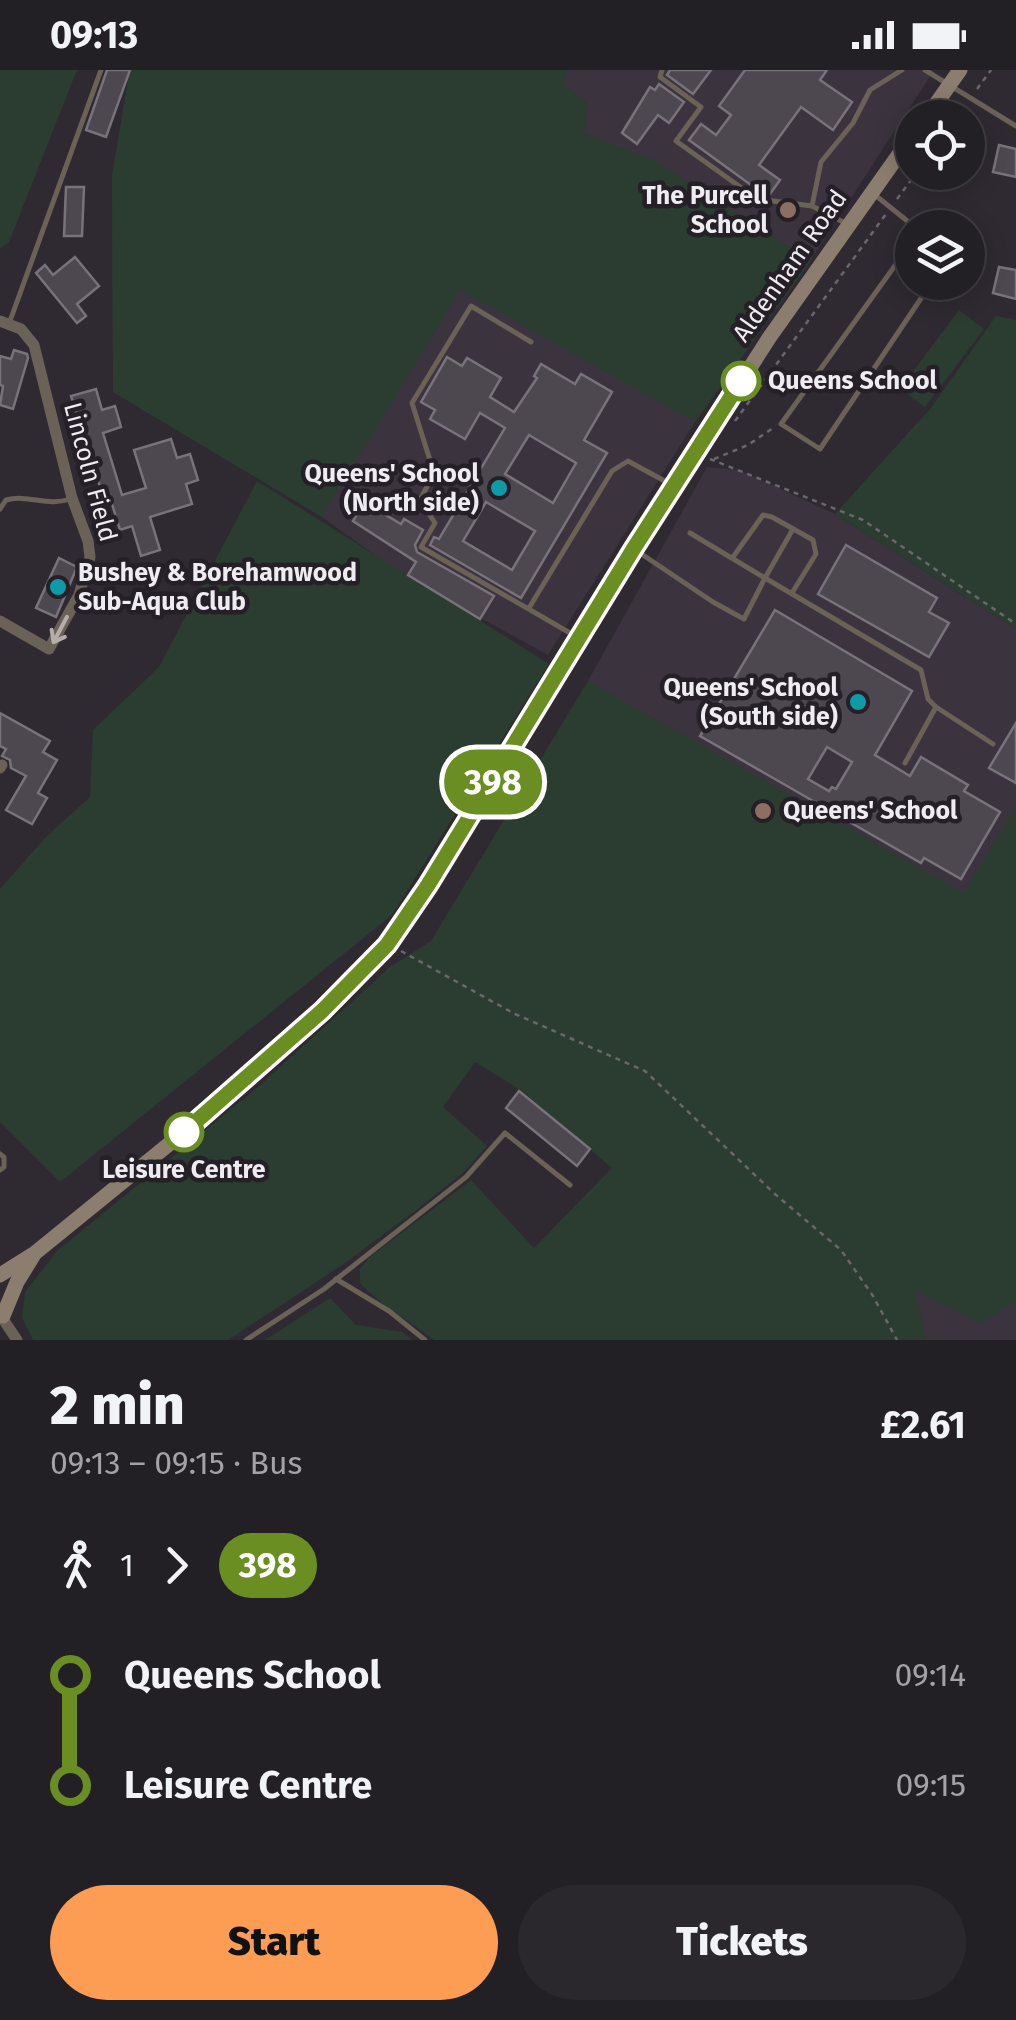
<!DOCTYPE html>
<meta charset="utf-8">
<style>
:root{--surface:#232025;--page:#2b282d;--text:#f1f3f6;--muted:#a3a3a7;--line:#403e42;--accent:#fc9d53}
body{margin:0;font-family:"Fira Sans",sans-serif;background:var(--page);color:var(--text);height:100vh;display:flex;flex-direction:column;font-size:38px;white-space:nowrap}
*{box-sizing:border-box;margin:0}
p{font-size:32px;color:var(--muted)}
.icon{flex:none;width:55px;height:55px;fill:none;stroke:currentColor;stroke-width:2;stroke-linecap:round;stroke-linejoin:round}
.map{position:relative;height:1270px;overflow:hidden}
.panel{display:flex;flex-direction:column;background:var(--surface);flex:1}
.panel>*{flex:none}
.badge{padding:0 20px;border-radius:32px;font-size:35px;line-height:65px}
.tools{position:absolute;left:895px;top:30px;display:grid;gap:20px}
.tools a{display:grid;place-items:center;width:90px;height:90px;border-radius:50%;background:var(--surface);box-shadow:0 5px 25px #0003,0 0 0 2px var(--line);font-size:50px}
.map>.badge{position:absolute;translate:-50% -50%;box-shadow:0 0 0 5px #fff}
.legs{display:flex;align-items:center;gap:15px;height:110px;padding:0 50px;font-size:32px}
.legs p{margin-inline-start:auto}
.headline{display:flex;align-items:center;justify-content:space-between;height:170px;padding:0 50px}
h1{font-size:55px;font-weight:800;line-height:75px}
.primary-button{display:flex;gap:20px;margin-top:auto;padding:20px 50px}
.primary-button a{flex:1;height:115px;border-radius:60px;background:var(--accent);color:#111;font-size:40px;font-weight:800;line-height:115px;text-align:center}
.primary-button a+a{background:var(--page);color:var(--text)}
ul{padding:0 50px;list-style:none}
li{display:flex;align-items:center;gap:35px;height:110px;font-size:38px}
li i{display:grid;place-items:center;width:15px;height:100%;margin:0 12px;background:currentColor}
li i::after{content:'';width:25px;height:25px;margin:-12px;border:8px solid;border-radius:50%;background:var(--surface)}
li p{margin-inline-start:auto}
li:first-child i{background:linear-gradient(#0000 50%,currentColor 0)}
li:last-child i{background:linear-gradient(currentColor 50%,#0000 0)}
.status{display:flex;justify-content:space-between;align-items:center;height:70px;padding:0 50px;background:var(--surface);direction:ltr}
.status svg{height:28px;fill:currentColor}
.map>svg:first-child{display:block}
.built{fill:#3b333e}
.green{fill:#2a3d30}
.building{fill:#4d474f;stroke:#78727a;stroke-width:2.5;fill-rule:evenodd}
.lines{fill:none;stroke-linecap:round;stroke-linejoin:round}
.path{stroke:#6b666d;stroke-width:2.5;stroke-dasharray:5 5;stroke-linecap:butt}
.lane{stroke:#6a6157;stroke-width:5}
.street{stroke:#6a6157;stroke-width:11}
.secondary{stroke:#8c7e6f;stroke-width:15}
.oneway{stroke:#b3adac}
.line-1-casing{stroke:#fff;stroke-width:22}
.line-1{stroke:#6b8e23;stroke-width:15}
.education-dot{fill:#8d6e63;stroke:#252027;stroke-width:4}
.stop-1-dot{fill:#fff;stroke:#6b8e23;stroke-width:5}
.culture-dot{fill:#0f9aa8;stroke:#252027;stroke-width:4}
.labels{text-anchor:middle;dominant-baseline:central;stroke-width:9;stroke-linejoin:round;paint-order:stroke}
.poi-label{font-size:25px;font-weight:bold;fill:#efecf1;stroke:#252027;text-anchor:end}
.street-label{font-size:25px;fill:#efecf1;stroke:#252027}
.stop-label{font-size:25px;font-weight:bold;fill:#efecf1;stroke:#252027;text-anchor:start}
</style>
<div class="status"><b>09:13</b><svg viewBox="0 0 49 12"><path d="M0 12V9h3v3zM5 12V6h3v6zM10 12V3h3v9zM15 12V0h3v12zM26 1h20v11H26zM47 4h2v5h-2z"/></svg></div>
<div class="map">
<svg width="1016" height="1270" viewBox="0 0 1016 1270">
<rect width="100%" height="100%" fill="#2f2a31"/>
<g class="built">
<path d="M 130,0 L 934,0 L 811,190 L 695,352 L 548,585 L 404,506 L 322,447 L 113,322 L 112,105 Z"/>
<path d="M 707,397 L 739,400 L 835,444 L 1016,559 L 1016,1270 L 926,1270 L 914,1219 L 431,871 L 588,611 Z"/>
</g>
<g class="green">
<path d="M 0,0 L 77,0 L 9,172 L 0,179 Z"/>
<path d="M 130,0 L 567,0 L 564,15 L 587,32 L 584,63 L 652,89 L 811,191 L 695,352 L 460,220 L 322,447 L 113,322 L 112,105 Z"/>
<path d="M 959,240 L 984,259 L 925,337 L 900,319 Z"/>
<path d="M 996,246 L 1016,250 L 1016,559 L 835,444 L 930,339 Z"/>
<path d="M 257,411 L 549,594 L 392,845 L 60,1112 L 0,1052 L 0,819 L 46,767 L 90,727 L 93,660 L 159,597 Z"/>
<path d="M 588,611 L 964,823 L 1016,736 L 1016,1232 L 981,1253 L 915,1220 L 926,1270 L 434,1270 C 410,1251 381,1236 360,1213 L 360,1199 L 370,1187 L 471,1110 L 534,1178 L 612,1098 L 522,1021 L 475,992 L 443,1037 L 487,1076 L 464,1102 L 415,1141 L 345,1193 L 228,1270 L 33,1270 L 22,1248 L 25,1222 L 57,1181 L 257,1018 L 390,897 L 431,871 Z"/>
<path d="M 330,1228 L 356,1255 L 402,1262 L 412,1270 L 265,1270 Z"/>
</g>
<g class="building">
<path d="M 107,0 L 130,0 L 106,67 L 86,60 Z"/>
<path d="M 670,0 L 711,0 L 693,24 L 667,5 Z"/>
<path d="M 745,0 L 827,0 L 820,10 L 852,32 L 833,60 L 801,37 L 759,95 L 780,110 L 770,124 L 762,123 L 689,70 L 701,54 L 716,65 L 731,45 L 719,36 Z"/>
<path d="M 659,14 L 684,32 L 669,53 L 658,45 L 637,74 L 622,63 L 650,17 L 655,20 Z"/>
<path d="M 999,75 L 1016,79 L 1016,107 L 993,102 Z"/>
<path d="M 66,117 L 84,117 L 82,166 L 64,166 Z"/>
<path d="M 75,187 L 99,216 L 77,234 L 86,246 L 77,253 L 36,203 L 45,195 L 53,205 Z"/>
<path d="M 999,197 L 1016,200 L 1016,229 L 993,223 Z"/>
<path d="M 14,280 L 27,284 L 28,288 L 13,339 L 0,335 L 3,316 L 0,315 L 0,286 L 11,289 Z"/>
<path d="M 447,287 L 462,296 L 467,288 L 501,308 L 490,327 L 514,342 L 537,308 L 534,306 L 541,294 L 575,314 L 581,304 L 612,322 L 584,370 L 607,383 L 521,528 L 430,475 L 434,467 L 439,469 L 505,358 L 480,343 L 465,369 L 430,349 L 435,340 L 421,332 ZM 529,365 L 576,393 L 553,433 L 505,404 ZM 486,432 L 535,461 L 512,500 L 463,471 Z"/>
<path d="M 96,319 L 102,340 L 115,336 L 121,357 L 103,363 L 122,425 L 146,418 L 134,380 L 171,369 L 177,388 L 190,384 L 198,410 L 186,414 L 192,434 L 150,447 L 160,480 L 141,486 L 132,456 L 120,460 L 108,421 L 102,423 L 71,326 Z"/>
<path d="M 364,432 L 401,454 L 404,449 L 423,460 L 415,475 L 417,482 L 494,526 L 480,549 L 408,505 L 416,492 L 353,451 Z"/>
<path d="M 846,475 L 937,528 L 929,542 L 949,553 L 929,587 L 818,524 Z"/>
<path d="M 59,488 L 77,497 L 56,547 L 36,538 Z"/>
<path d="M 775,540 L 912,621 L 875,685 L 910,706 L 921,687 L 968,715 L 964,721 L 1000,742 L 961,809 L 924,788 L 921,793 L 700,666 ZM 827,677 L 852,692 L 836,719 L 832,717 L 829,721 L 808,709 Z"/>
<path d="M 0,643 L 50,671 L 43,682 L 57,690 L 38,723 L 47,728 L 32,754 L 6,740 L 26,706 L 11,698 L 10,690 L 2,686 L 6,679 L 0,676 Z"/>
<path d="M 1016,653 L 1016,713 L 989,698 Z"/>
<path d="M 519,1021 L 590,1079 L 577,1096 L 506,1038 Z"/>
</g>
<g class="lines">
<g class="path">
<path d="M 977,19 L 991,0"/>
<path d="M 957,48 L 964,38"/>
<path d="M 897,129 L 917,102"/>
<path d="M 735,351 L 886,144"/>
<path d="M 710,389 L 863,450 L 1016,554"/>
<path d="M 714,389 L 748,375 L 773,358"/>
<path d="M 401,881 L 515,944 L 645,1001 L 776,1125 L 841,1180 L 873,1226 L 897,1270"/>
</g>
<g class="lane">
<path d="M 662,0 L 660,7 L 701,37 L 676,71 L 757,129 L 812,136"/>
<path d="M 925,0 L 1016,56"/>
<path d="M 875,125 L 916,158"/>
<path d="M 845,153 L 812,136 L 821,92 L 853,53 L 870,20 L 902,0"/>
<path d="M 912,172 L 781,354 L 820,379 L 932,212"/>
<path d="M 10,251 L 101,0"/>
<path d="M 531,272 L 471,236 L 412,333 L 434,403 L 420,430 L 435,453 L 421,477 L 577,567"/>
<path d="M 0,439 L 6,430 C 28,424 48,437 70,429"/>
<path d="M 690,463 L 765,508 L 793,459"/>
<path d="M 637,481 L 713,532 L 744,549 L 765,508 L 921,600 L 928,629 L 936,637 L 993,674"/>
<path d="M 733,487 L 763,445 L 772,447 L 813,470 L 816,484 L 792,523"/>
<path d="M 529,538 L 612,401 L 628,391 L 672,415"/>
<path d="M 905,693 L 936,637"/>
<path d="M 0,1084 L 4,1087 L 4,1097 L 0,1100"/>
<path d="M 336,1209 L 389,1241 L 425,1270"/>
<path d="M 246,1270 L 324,1219 L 466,1107 L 505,1063 L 570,1115"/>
</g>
<g class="street">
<path d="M 0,251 L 21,259 L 34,275 L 72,428 L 88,471 L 90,487 L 79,525 L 49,579 L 0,551"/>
<path d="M 0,698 L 2,695"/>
<path d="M 3,1249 L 17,1270"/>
</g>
<g class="secondary">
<path d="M 926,48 L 960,0"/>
<path d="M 0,1205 L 35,1183 L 179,1066 L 322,941 L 387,875 L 428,815 L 634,479 L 769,268 L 912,66"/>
<path d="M 3,1246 L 17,1212 L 33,1186"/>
</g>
</g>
<defs><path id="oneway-shaft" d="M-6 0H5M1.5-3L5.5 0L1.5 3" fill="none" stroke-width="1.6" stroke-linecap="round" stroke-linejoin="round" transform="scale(2.5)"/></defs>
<use class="oneway" href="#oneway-shaft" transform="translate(60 560) rotate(118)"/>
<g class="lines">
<defs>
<path id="line-1" d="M 184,1062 L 322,941 L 387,875 L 428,815 L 634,478 L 741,311"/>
</defs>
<use href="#line-1" class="line-1-casing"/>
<use href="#line-1" class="line-1"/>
</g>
<g class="education-dot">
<circle cx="788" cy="140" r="10"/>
<circle cx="763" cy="741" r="10"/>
</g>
<g class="stop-1-dot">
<circle cx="741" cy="311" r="18"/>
<circle cx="184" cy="1062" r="18"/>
</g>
<g class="culture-dot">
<circle cx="499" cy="418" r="10"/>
<circle cx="58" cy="517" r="10"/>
<circle cx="858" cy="632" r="10"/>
</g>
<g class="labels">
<g class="poi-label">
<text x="768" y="126">The Purcell<tspan x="768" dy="29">School</tspan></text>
<text x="479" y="404">Queens' School<tspan x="479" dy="29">(North side)</tspan></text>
<text x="78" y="503" text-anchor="start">Bushey &amp; Borehamwood<tspan x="78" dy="29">Sub-Aqua Club</tspan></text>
<text x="838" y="618">Queens' School<tspan x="838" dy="29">(South side)</tspan></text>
<text x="783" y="741" text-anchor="start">Queens' School</text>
</g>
<g class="street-label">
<text transform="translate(790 196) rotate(-55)">Aldenham Road</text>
<text transform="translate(90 402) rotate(75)">Lincoln Field</text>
</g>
<g class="stop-label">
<text x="768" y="311">Queens School</text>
<text x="184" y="1100" text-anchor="middle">Leisure Centre</text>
</g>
</g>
</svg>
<div class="tools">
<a><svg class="icon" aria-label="locate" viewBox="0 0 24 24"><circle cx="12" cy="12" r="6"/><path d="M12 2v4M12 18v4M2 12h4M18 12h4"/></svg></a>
<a><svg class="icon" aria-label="layers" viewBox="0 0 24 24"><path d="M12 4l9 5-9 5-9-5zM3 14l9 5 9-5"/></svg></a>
</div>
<b class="badge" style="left:493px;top:712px;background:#6b8e23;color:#fff">398</b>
</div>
<section class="panel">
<div class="headline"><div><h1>2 min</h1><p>09:13 – 09:15 · Bus</p></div><b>£2.61</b></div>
<div class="legs"><svg class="icon" aria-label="walk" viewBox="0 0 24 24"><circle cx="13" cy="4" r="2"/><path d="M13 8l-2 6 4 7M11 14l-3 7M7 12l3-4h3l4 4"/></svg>1<svg class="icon" aria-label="forward" viewBox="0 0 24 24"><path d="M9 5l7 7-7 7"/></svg><b class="badge" style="background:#6b8e23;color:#fff">398</b></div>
<ul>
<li><i style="color:#6b8e23"></i><b>Queens School</b><p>09:14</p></li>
<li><i style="color:#6b8e23"></i><b>Leisure Centre</b><p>09:15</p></li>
</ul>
<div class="primary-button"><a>Start</a><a>Tickets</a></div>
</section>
